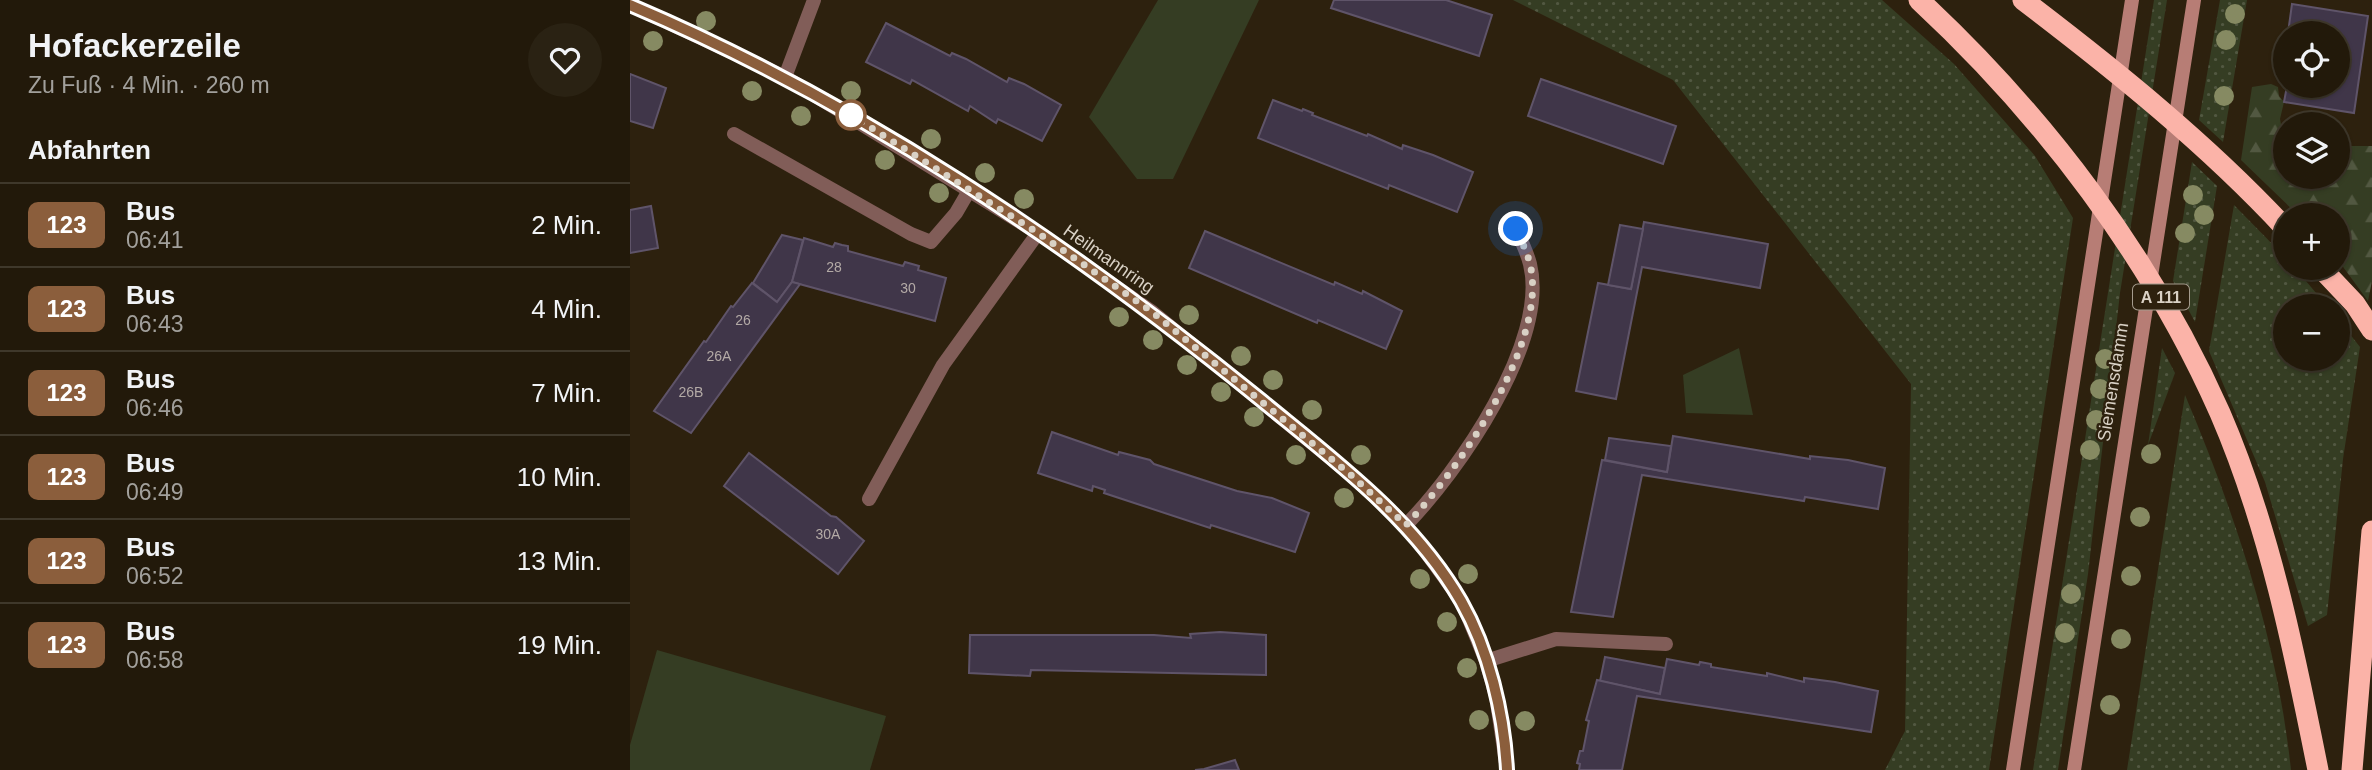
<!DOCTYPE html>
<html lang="de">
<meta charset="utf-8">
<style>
:root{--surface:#22190a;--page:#2a2213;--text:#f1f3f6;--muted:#a2a09c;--line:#3f382b}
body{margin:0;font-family:Arial,sans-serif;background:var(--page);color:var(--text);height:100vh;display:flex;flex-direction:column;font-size:26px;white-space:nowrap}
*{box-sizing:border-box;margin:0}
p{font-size:23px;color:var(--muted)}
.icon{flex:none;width:38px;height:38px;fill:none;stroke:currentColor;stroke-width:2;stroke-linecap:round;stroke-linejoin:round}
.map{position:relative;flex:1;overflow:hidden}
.side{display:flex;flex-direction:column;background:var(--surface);width:630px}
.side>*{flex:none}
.badge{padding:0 14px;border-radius:10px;font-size:24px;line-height:46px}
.buttons{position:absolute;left:1643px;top:21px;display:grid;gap:14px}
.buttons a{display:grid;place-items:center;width:77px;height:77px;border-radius:50%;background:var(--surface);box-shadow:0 2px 5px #0004,0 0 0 2px var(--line);font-size:35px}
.you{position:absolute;width:35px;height:35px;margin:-18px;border:5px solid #fff;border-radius:50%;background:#1a73e8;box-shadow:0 0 0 10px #1a73e833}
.map>.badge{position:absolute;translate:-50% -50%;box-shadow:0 0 0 4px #fff}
h2{padding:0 28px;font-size:26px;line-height:63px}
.round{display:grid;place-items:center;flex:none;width:74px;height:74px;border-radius:37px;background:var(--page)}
.summary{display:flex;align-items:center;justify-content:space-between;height:119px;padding:0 28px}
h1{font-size:33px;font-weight:800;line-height:52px}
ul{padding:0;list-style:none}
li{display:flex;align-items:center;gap:21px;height:84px;padding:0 28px;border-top:2px solid var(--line)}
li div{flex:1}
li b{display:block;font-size:26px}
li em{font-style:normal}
li .badge{min-width:77px;font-weight:700;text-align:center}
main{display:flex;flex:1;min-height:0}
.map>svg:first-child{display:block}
.grass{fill:url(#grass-dots)}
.forest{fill:url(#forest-firs)}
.park{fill:#353d23}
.building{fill:#403649;stroke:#5f5469;stroke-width:2}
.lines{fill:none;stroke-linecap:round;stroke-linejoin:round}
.lane{stroke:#815d58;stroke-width:14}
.street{stroke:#815d58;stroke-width:14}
.secondary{stroke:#b77d75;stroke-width:14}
.highway{stroke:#fbb3a8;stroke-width:21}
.tree{fill:#868a62}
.line-casing{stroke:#fff;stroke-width:16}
.line{stroke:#8b5e3c;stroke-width:10}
.walk{stroke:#d9d1c5;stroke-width:7;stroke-dasharray:0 12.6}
.stop-dot{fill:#fff;stroke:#8b5e3c;stroke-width:3.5}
.labels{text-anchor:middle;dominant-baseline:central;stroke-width:5;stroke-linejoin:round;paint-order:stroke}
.number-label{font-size:14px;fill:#b3aaa6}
.shield{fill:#2d210e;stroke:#a59c8e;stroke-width:2}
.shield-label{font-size:16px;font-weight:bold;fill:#d9d1c5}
.street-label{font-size:18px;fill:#d9d1c5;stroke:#2d210e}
</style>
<main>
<section class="side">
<div class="summary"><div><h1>Hofackerzeile</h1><p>Zu Fuß · 4 Min. · 260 m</p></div><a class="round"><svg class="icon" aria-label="heart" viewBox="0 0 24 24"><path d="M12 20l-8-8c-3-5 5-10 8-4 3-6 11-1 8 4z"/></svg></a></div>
<h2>Abfahrten</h2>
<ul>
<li><span class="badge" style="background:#8b5e3c;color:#fff">123</span><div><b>Bus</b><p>06:41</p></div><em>2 Min.</em></li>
<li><span class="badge" style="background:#8b5e3c;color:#fff">123</span><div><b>Bus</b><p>06:43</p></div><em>4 Min.</em></li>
<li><span class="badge" style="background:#8b5e3c;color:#fff">123</span><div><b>Bus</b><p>06:46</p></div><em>7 Min.</em></li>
<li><span class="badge" style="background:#8b5e3c;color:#fff">123</span><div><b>Bus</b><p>06:49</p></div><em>10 Min.</em></li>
<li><span class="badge" style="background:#8b5e3c;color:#fff">123</span><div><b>Bus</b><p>06:52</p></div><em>13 Min.</em></li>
<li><span class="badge" style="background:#8b5e3c;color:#fff">123</span><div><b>Bus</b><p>06:58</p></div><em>19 Min.</em></li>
</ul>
</section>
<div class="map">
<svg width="1742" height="770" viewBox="0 0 1742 770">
<defs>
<pattern id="grass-dots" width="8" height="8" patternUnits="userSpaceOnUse" patternTransform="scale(1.75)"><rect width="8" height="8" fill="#353d23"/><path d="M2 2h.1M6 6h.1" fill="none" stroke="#525841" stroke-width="1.8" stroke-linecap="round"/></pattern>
<pattern id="forest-firs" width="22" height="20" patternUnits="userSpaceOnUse" patternTransform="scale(1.75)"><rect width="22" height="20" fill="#353d23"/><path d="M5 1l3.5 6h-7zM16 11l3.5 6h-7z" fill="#525841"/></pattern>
</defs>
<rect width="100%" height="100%" fill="#2d210e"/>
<g class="grass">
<path d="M 883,0 L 1252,0 L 1324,64 L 1405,156 L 1443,218 L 1359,770 L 1255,770 L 1275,731 L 1281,384 L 1043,80 Z"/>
<path d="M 1524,0 L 1537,0 L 1490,293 L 1458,574 L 1428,770 L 1403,770 Z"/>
<path d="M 1590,0 L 1617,0 L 1593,142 L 1569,120 Z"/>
<path d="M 1562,162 L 1587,186 L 1565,322 L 1543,281 Z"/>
<path d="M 1604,205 L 1655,257 L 1656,268 L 1665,268 L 1697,306 L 1656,306 L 1656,359 L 1708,359 L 1708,319 L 1730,347 L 1713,459 L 1697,615 L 1678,626 L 1635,482 L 1579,351 Z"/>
<path d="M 1532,348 L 1545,373 L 1518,445 Z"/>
<path d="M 1555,395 C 1606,516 1647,639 1661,770 L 1497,770 Z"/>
</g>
<path class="forest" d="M 1641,84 L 1648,87 L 1649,96 L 1654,102 L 1650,119 L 1652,130 L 1655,133 L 1656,177 L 1708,177 L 1708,146 L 1742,146 L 1742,281 L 1738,301 L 1708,260 L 1708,215 L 1668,215 L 1611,160 L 1622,87 Z"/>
<g class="park">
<path d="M 528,0 L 629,0 L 543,179 L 507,179 L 459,117 Z"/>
<path d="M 1109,348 L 1123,415 L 1056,413 L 1053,375 Z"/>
<path d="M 27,650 L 256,716 L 240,770 L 0,770 L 0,745 Z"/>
</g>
<g class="building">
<path d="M 704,0 L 816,0 L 862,15 L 849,56 L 701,8 Z"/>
<path d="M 1662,4 L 1738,16 L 1724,113 L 1654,102 L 1657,86 L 1708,86 L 1708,33 L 1658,33 Z"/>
<path d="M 256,23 L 320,56 L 322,53 L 336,59 L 377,82 L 379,78 L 394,84 L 431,105 L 412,141 L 368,119 L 366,123 L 340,106 L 338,111 L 282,80 L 280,84 L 236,62 Z"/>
<path d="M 0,74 L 36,88 L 23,128 L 0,121 Z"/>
<path d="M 911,79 L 1046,126 L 1033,164 L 898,116 Z"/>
<path d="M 643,100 L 672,111 L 673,109 L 683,113 L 682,115 L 737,136 L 738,134 L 772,149 L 773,145 L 803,155 L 843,172 L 827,212 L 759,185 L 758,189 L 628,138 Z"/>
<path d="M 21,206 L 28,248 L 0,253 L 0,210 Z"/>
<path d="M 1014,222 L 1138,244 L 1130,288 L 1012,267 L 986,399 L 946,391 L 968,283 L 1001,289 Z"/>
<path d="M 990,225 L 1013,229 L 1001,289 L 978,285 Z"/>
<path d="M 575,231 L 704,285 L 705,282 L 732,294 L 733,291 L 772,311 L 756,349 L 688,320 L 687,323 L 559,268 Z"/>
<path d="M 152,235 L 173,240 L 162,282 L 147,302 L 123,283 Z"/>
<path d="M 174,238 L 203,247 L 205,243 L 212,245 L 218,246 L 218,251 L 273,266 L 275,262 L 289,266 L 288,270 L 316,278 L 305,321 L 162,282 Z"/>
<path d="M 162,282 L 170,284 L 61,433 L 24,411 L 74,341 L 76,342 L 101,306 L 103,307 L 122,283 L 147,302 Z"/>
<path d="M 422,432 L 488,455 L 489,452 L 520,460 L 524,464 L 607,491 L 642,498 L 679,513 L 665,552 L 581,525 L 580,528 L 474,493 L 475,490 L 463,486 L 462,491 L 408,473 Z"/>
<path d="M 1043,436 L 1180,459 L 1180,456 L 1218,460 L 1255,468 L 1248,509 L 1175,497 L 1174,501 L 1012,475 L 983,617 L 941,612 L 972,460 L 1037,472 Z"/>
<path d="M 979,438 L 1041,446 L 1037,472 L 975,460 Z"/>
<path d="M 119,453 L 201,516 L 206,517 L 234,541 L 208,574 L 94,486 Z"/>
<path d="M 590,632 L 636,635 L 636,675 L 401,670 L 400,676 L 339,673 L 340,635 L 524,635 L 561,638 L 560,634 Z"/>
<path d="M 975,657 L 1035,668 L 1030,694 L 970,681 Z"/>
<path d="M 1037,659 L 1069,665 L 1070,662 L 1081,664 L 1081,667 L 1137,676 L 1137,673 L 1174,682 L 1174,678 L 1205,682 L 1248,691 L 1241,732 L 1007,696 L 992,770 L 949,770 L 950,764 L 947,763 L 950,751 L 953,751 L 959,721 L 956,720 L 967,680 L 1030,694 Z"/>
<path d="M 605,760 L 609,770 L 565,770 L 574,769 Z"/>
</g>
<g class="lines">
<g class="lane">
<path d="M 104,134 L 281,234 L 301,242 L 326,213 L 340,189"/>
<path d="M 239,499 L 313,365 L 408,233"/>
<path d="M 856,661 L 926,639 L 1036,644"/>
</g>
<g class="street">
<path d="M 0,5 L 155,77 L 408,233 L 521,311 L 721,475 L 776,525 L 832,602 L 856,661 L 866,696 L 877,770"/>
<path d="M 155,77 L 184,0"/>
<path d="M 776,525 C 828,472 919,342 900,264 C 897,252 891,240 886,229"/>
</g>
<g class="secondary">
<path d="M 1383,770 L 1502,0"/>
<path d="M 1444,770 L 1564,0"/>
</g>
<g class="highway">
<path d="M 1289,0 C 1414,116 1521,257 1590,413 C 1639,526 1664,650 1688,770"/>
<path d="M 1393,0 C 1485,70 1577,144 1656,229"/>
<path d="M 1691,268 L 1725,304 L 1742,330"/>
<path d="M 1722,770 L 1742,531"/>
</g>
</g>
<g class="tree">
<circle cx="1605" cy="14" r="10"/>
<circle cx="76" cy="21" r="10"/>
<circle cx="1596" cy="40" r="10"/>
<circle cx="23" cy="41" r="10"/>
<circle cx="122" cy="91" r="10"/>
<circle cx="221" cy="91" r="10"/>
<circle cx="1594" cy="96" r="10"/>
<circle cx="171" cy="116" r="10"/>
<circle cx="301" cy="139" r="10"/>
<circle cx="255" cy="160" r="10"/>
<circle cx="355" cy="173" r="10"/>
<circle cx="309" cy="193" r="10"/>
<circle cx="1563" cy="195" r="10"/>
<circle cx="394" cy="199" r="10"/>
<circle cx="1574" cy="215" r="10"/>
<circle cx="1555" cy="233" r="10"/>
<circle cx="559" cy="315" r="10"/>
<circle cx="489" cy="317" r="10"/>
<circle cx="523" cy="340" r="10"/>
<circle cx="611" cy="356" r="10"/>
<circle cx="1475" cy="359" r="10"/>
<circle cx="557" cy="365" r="10"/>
<circle cx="643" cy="380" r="10"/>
<circle cx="1470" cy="389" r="10"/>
<circle cx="591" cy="392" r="10"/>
<circle cx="682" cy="410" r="10"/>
<circle cx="624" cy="417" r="10"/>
<circle cx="1466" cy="420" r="10"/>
<circle cx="1460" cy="450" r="10"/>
<circle cx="1521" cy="454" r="10"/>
<circle cx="666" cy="455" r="10"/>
<circle cx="731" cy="455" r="10"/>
<circle cx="714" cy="498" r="10"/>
<circle cx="1510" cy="517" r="10"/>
<circle cx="838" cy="574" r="10"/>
<circle cx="1501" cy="576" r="10"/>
<circle cx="790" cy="579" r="10"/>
<circle cx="1441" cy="594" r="10"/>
<circle cx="817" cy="622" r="10"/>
<circle cx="1435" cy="633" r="10"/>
<circle cx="1491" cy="639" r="10"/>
<circle cx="837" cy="668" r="10"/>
<circle cx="1480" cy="705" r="10"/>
<circle cx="849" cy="720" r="10"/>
<circle cx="895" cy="721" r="10"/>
</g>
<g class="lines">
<defs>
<path id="line" d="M 0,5 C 229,102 439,244 631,400 C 704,460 783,518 831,601 C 859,650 874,714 877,770"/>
</defs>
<use href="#line" class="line-casing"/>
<use href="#line" class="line"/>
<path class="walk" d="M 221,115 L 408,233 L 521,311 L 721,475 L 776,525 C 827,472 919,342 900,264 C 897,252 891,240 886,229"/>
</g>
<circle class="stop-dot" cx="221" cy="115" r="14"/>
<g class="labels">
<g class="number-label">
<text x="204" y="267">28</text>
<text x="278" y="288">30</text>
<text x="113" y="320">26</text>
<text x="89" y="356">26A</text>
<text x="61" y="392">26B</text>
<text x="198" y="534">30A</text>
</g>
<rect class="shield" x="1503" y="284.5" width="56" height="25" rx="5"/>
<g class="shield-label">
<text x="1531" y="297">A 111</text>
</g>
<g class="street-label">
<text transform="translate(479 259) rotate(35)">Heilmannring</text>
<text transform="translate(1483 382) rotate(-81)">Siemensdamm</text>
</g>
</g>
</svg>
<div class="buttons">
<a><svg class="icon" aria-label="locate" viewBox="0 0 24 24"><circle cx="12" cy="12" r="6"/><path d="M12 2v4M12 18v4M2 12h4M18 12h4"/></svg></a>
<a><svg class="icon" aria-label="layers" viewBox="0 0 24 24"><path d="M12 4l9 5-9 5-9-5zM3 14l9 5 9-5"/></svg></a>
<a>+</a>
<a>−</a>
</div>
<div class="you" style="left:886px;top:229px"></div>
</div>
</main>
